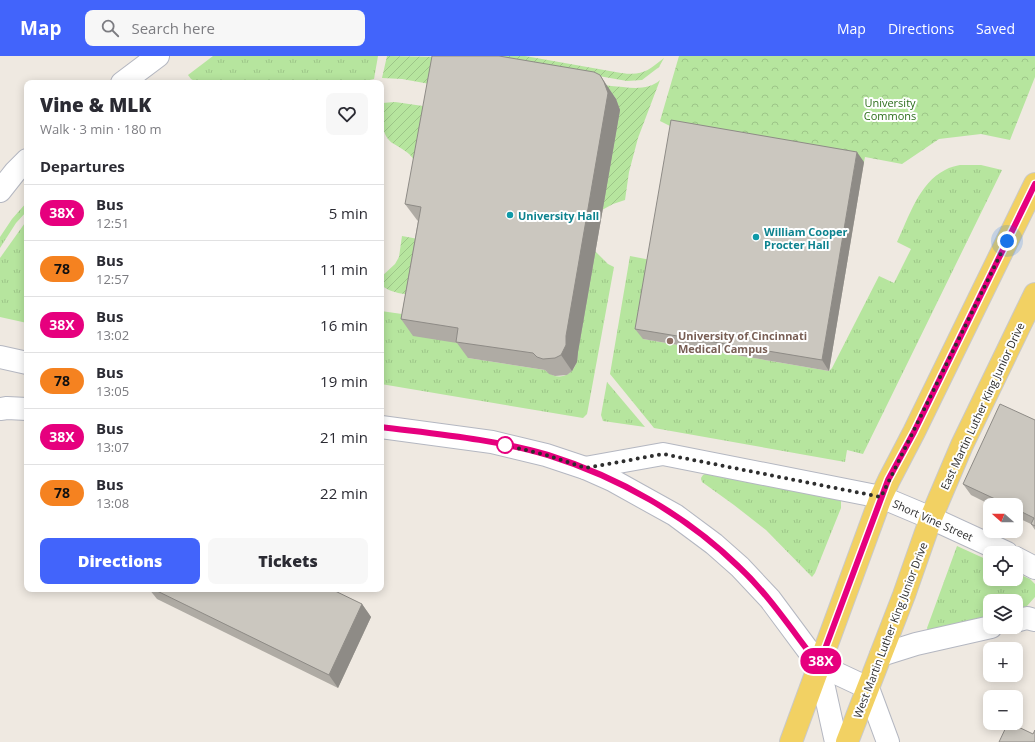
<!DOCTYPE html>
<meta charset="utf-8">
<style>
:root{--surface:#fff;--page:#f7f7f7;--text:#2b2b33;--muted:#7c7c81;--line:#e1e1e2;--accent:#4264fb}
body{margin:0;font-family:"Open Sans",sans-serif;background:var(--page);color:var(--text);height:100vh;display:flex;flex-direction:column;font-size:15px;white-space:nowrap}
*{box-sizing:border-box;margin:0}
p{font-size:13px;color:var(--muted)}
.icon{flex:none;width:22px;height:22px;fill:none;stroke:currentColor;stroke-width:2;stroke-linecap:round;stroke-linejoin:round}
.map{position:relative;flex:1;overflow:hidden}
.side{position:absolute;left:24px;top:24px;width:360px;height:512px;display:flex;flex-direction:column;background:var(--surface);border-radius:8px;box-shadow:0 2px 10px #0003}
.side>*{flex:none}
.badge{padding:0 8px;border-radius:13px;font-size:14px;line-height:26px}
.needle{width:26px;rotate:291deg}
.buttons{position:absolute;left:983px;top:442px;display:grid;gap:8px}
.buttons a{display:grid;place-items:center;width:40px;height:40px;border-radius:8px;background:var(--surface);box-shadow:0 2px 10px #0003;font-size:20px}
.you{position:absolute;width:20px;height:20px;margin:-10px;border:3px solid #fff;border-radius:50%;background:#1a73e8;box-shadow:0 0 0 6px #1a73e833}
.map>.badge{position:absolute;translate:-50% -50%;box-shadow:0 0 0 2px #fff}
h2{padding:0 16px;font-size:15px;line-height:36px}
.round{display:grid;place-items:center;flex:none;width:42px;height:42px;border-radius:8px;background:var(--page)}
.headline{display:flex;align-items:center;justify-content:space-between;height:68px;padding:0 16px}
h1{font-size:19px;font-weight:800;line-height:30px}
.primary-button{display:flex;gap:8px;margin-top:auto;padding:8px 16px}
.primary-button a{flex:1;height:46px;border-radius:8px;background:var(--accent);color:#fff;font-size:16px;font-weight:800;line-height:46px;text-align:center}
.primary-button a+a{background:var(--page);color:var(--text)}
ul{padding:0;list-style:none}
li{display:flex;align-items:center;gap:12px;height:56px;padding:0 16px;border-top:1px solid var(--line)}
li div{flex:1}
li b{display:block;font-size:15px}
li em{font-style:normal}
li .badge{min-width:44px;font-weight:700;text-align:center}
header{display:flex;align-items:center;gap:24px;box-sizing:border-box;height:56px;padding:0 20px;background:var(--accent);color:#fff}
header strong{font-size:19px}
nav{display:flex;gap:22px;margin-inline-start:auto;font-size:14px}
.search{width:280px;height:36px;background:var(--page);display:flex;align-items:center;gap:10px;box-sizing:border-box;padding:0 14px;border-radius:8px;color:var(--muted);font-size:15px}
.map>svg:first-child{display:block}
.grass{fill:url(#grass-tufts)}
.park{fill:url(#park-crowns)}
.garden{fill:url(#garden-furrows)}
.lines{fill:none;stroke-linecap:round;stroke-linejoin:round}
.minor-casing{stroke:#b4b7c1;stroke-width:24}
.tertiary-casing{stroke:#b4b7c1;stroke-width:24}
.secondary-casing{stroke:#b4b7c1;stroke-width:24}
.primary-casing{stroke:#c9c9c9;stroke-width:24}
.minor{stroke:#fff;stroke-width:22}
.tertiary{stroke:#fff;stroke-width:22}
.secondary{stroke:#fff;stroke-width:22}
.primary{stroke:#f2d163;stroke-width:22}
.wall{fill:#afaba4}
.shaded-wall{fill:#8e8b86}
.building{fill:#cbc7bf;stroke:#8e8b86}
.line-casing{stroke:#fff;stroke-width:9}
.line{stroke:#e6007e;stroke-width:6}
.walk{stroke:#2e2e2e;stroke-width:4;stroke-dasharray:0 7.2}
.culture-dot{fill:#0f9aa8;stroke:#fff;stroke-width:1.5}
.education-dot{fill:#8d6e63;stroke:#fff;stroke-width:1.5}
.stop-dot{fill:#fff;stroke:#e6007e;stroke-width:2}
.labels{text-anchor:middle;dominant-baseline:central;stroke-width:4;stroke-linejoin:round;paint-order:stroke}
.park-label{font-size:11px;fill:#2c6e1b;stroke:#fff}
.culture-label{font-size:11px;font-weight:bold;fill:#0d838f;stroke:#fff;text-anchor:start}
.education-label{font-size:11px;font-weight:bold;fill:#785e54;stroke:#fff;text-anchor:start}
.street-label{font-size:11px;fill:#2e2e2e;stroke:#fff}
</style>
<header>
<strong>Map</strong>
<div class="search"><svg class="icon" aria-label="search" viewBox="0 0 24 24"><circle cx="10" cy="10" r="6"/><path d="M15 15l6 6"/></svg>Search here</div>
<nav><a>Map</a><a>Directions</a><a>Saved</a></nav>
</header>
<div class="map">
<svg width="1035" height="686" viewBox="0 0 1035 686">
<defs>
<pattern id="grass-tufts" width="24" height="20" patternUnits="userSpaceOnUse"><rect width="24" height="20" fill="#b6e59e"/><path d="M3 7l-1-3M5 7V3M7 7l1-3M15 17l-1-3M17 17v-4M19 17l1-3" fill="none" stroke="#9dc588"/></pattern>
<pattern id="park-crowns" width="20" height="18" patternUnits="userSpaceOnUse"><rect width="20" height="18" fill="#b6e59e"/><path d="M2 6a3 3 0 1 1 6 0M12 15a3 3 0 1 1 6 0" fill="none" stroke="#9dc588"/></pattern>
<pattern id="garden-furrows" width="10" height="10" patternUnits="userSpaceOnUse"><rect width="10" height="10" fill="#b6e59e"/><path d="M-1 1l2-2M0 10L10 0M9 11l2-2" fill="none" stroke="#9dc588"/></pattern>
</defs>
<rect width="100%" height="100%" fill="#efe9e1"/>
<g class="grass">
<path d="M 213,0 L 378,0 L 374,23 L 357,27 L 198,27 L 191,23 L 188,19 Z"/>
<path d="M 960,109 L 981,109 L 1002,114 L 863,398 L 847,394 L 845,406 L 654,372 L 610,318 L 630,200 L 656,205 L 643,283 L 829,315 L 832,312 L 879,220 L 894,227 L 911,193 L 897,186 C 909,161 919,127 945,114 C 950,111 956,110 960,109 Z"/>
<path d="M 27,146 L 27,155 L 16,167 L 0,192 L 0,181 L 12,163 Z"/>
<path d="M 27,164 L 27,267 L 0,261 L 0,202 Z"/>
<path d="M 595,195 L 608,208 L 614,211 L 588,353 L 587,358 L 583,362 L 381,328 L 381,255 L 416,260 L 470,289 L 468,302 L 545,314 C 563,331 583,312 576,291 L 579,288 Z"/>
<path d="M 607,326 L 645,371 L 603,365 L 601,359 Z"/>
<path d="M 707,417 L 830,442 L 841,445 L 841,452 L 815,517 L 812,521 L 766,474 L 734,449 L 702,426 L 701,422 L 703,419 Z"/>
<path d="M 957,490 L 990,505 L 990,523 L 1016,523 L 1016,517 L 1030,523 L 1035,528 L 1035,541 L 1027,550 L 1016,553 L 1016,545 L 990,545 L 990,559 L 928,575 L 927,572 Z"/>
</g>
<path class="park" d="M 679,0 L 1035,0 L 1035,21 L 1010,84 L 981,78 L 939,83 L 902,108 L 865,101 L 864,106 L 678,74 L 660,65 Z"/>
<g class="garden">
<path d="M 387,0 L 446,1 L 611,30 C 627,31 647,36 660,24 L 638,82 L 629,116 L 625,144 L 613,148 L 602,154 L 619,54 L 616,43 L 611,36 L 441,30 L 402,23 L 382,22 Z"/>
<path d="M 486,0 L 525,0 L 621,17 C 643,20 647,15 664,2 L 659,11 L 642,24 L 627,25 Z"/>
<path d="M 395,46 L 437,52 L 414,104 C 409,96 402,93 394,88 C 380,80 382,61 382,47 Z"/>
<path d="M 402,180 L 429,185 L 419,240 C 411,239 384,237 381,227 C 380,225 381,223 381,221 L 395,208 L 399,201 Z"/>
</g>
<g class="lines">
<defs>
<g id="minor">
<path d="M 122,27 L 158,0"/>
<path d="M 0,135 L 15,116 L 27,104"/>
</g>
<g id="tertiary">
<path d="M 881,441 L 931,462 L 1007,497"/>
<path d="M 1016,502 L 1035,512"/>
<path d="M 1016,565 L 1027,562 L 1035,564"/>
<path d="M 881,599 L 916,588 L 991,571"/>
</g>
<g id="secondary">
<path d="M 0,301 L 27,307"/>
<path d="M 0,353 L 7,352 L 27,353"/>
<path d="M 381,371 L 492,386 L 546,399 L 585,412 L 612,424 L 675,459 L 714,488 L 740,511 L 770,543 L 819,609 L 836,686"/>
<path d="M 585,412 L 663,398 L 881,441"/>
<path d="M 819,609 L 868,632 L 888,686"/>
</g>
<g id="primary">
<path d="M 791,686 L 881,441 L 889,424 L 914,376 L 1035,128"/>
<path d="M 847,686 L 904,539 L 931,462 L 962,389 L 1035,238"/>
</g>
</defs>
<use href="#minor" class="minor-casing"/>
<use href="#tertiary" class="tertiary-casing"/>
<use href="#secondary" class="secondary-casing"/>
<use href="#primary" class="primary-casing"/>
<use href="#minor" class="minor"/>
<use href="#tertiary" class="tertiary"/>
<use href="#secondary" class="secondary"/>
<use href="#primary" class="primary"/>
</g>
<g class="wall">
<path d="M 611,36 L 616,43 L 620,54 L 578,296 L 577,306 L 572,315 L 567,319 L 555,320 L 549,318 L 545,314 L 468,302 L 457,287 L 413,280 L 401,263 L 418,165 L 417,164 L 405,148 Z"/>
<path d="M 864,106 L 829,315 L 643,283 L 635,273 Z"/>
<path d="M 1035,364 L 1035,474 L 1031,468 L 1016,461 L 1016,449 L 991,449 L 971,439 L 963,428 Z"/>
<path d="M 149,533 L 362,548 L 371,561 L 338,632 L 157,543 Z"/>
</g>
<g class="shaded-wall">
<path d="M 600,19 L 616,43 L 620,54 L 578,296 L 577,306 L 572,315 L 561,299 L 566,280 Z"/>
<path d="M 857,96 L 864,106 L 829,315 L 822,304 Z"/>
<path d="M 362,548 L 371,561 L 338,632 L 329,619 Z"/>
</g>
<g class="building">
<path d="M 432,0 L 499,0 L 594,16 L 600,19 L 604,26 L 608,37 L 566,280 L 566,289 L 561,299 L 555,302 L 543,303 L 537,301 L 533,297 L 456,286 L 458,272 L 401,263 L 421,151 L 405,148 Z"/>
<path d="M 671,64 L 857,96 L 822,304 L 635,273 Z"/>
<path d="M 1000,348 L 1035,364 L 1035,470 L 1031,468 L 1034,462 L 1016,453 L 1016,449 L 1008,449 L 963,428 Z"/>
<path d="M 153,533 L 331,533 L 362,548 L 329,619 Z"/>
<path d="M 1008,667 L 1010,667 L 1033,678 L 1035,674 L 1035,686 L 999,686 Z"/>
</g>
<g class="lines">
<defs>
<path id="line" d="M 381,371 C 436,378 494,383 548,399 C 618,421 686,459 739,511 C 770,540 793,576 819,609 L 888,424 L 914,376 L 1035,128"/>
</defs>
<use href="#line" class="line-casing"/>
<use href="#line" class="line"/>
<path class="walk" d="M 505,389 L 546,399 L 586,412 L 663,398 L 881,441 L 1007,185"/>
</g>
<g class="culture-dot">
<circle cx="510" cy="159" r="4"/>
<circle cx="756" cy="181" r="4"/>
</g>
<circle class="education-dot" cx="670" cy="285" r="4"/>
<circle class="stop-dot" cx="505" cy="389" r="8"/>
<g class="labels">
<g class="park-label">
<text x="890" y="46">University<tspan x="890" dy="13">Commons</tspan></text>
</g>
<g class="culture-label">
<text x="518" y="159">University Hall</text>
<text x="764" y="175">William Cooper<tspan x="764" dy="13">Procter Hall</tspan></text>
</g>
<g class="education-label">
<text x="678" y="279">University of Cincinnati<tspan x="678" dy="13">Medical Campus</tspan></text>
</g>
<g class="street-label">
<text transform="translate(982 350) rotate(-65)">East Martin Luther King Junior Drive</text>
<text transform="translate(933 464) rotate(24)">Short Vine Street</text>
<text transform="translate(890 574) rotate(-69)">West Martin Luther King Junior Drive</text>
</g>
</g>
</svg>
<div class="buttons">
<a><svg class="needle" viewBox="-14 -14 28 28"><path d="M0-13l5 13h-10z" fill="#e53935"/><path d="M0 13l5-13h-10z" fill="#7c7c81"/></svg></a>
<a><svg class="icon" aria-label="locate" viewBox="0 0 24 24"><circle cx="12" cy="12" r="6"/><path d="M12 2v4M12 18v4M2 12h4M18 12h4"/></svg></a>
<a><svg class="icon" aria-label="layers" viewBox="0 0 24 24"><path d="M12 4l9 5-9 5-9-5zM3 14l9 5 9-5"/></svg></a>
<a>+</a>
<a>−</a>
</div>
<div class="you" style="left:1007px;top:185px"></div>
<b class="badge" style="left:821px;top:605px;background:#e6007e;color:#fff">38X</b>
<section class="side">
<div class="headline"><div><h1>Vine &amp; MLK</h1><p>Walk · 3 min · 180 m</p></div><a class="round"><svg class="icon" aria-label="heart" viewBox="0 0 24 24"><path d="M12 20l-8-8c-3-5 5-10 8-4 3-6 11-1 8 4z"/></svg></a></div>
<h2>Departures</h2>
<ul>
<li><span class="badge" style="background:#e6007e;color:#fff">38X</span><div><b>Bus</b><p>12:51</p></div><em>5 min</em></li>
<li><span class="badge" style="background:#f58220;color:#111">78</span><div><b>Bus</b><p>12:57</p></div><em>11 min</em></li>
<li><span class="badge" style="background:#e6007e;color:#fff">38X</span><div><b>Bus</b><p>13:02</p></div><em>16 min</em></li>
<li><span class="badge" style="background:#f58220;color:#111">78</span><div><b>Bus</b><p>13:05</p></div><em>19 min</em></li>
<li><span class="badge" style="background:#e6007e;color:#fff">38X</span><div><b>Bus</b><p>13:07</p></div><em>21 min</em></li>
<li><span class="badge" style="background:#f58220;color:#111">78</span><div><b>Bus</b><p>13:08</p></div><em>22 min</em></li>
</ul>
<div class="primary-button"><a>Directions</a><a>Tickets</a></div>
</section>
</div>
